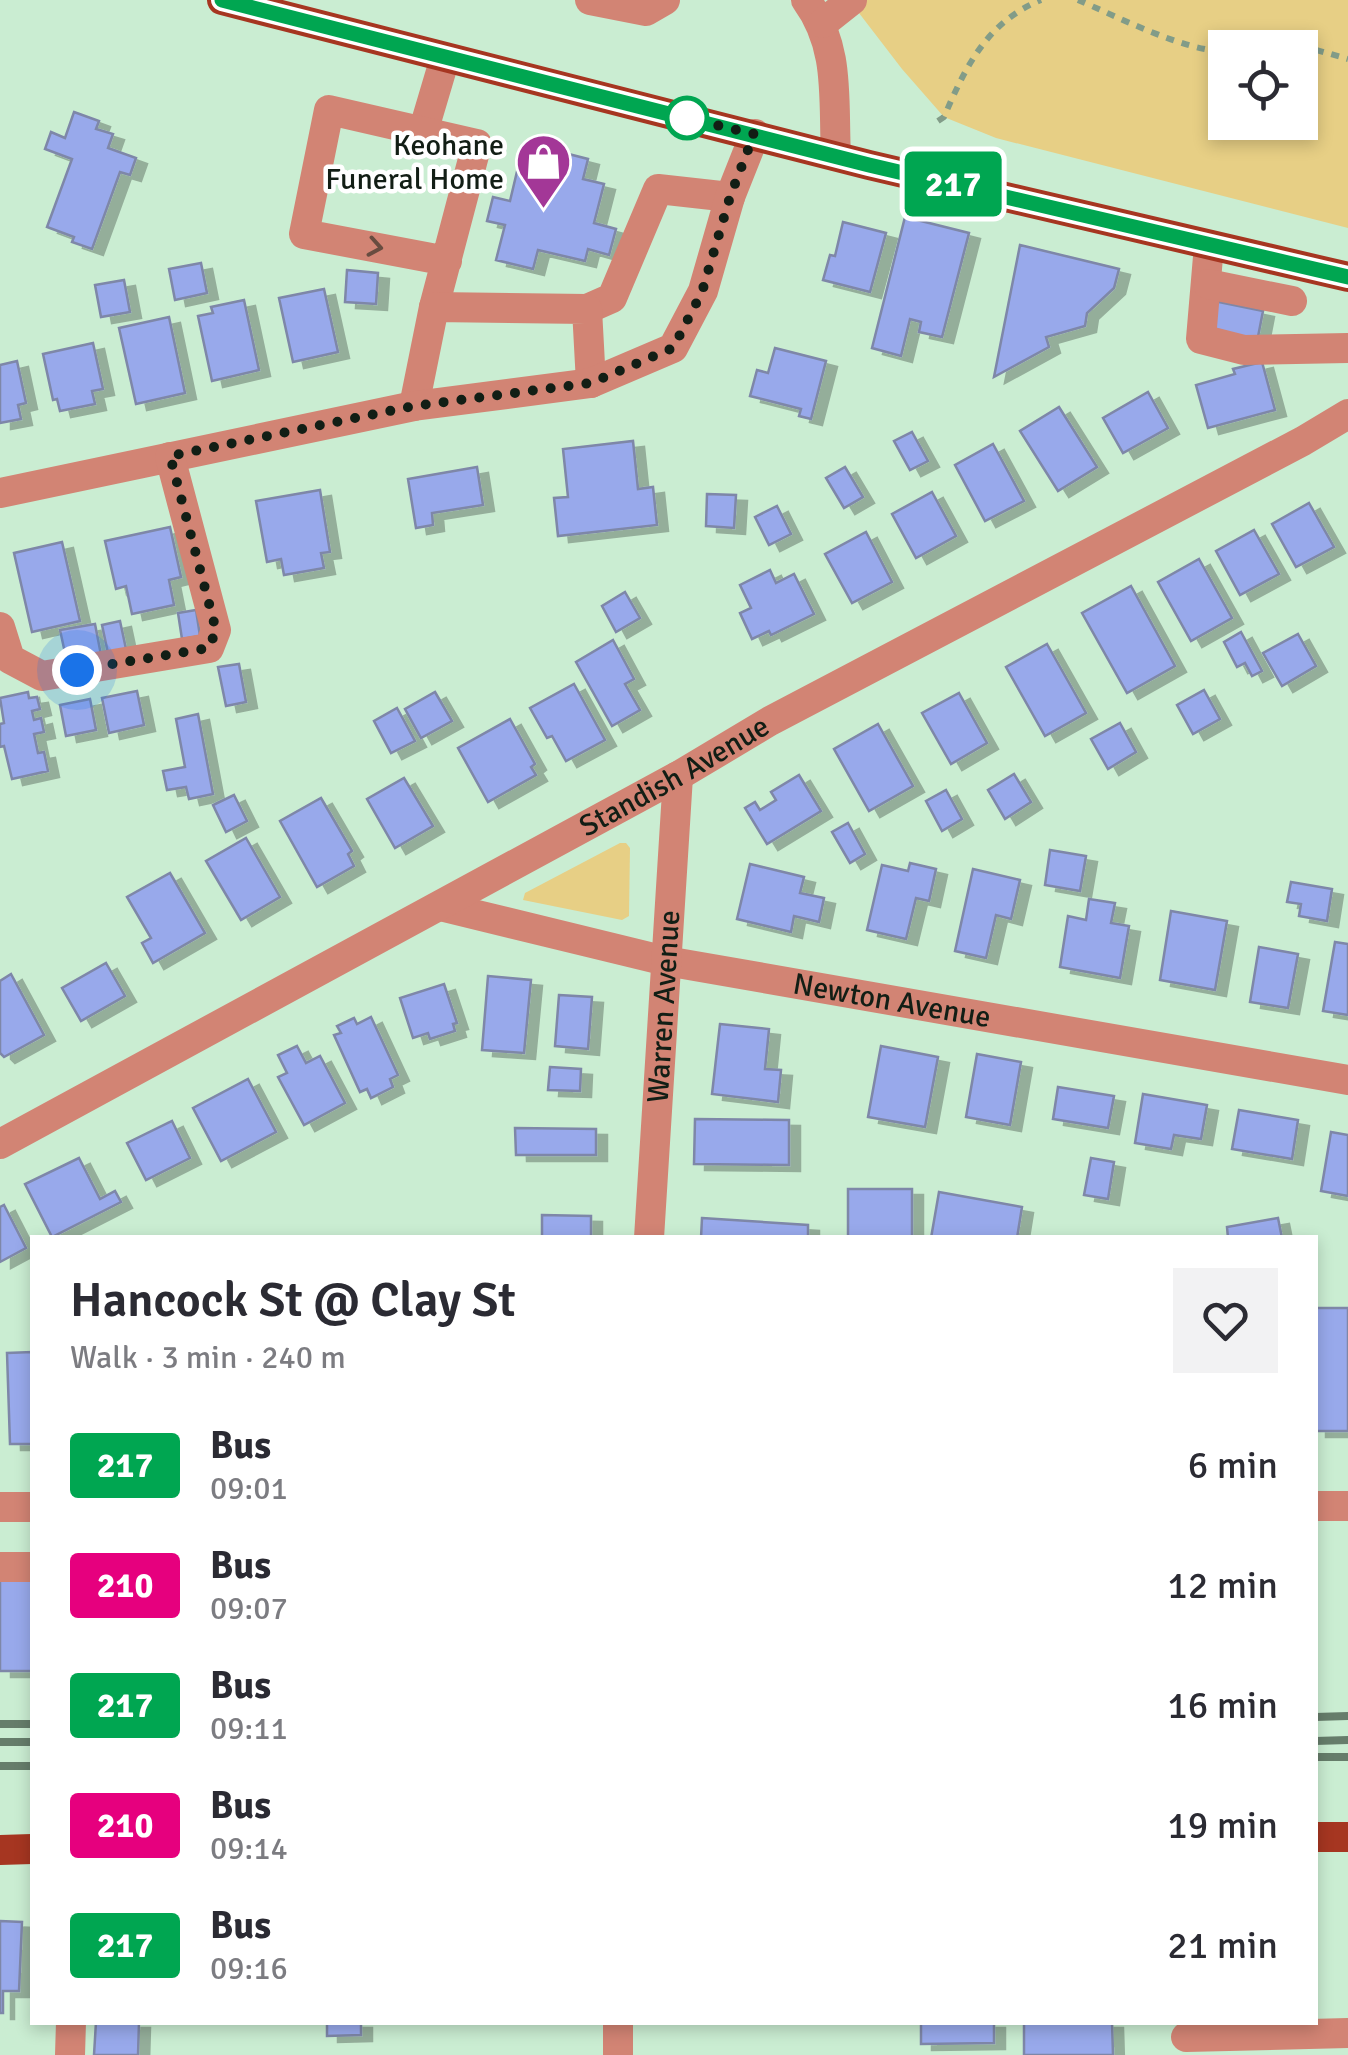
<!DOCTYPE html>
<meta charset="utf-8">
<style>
:root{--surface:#fff;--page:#f2f2f3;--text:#2b2b33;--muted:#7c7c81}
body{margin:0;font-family:Signika,sans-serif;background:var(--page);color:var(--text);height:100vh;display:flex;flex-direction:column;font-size:38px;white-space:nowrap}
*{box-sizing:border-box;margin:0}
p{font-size:32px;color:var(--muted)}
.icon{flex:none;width:55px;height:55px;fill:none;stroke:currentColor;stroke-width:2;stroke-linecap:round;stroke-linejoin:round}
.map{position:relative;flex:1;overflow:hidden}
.side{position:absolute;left:30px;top:1235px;width:1288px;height:790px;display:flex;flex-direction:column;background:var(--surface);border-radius:0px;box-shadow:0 5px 15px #0003}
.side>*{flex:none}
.badge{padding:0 20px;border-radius:8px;font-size:35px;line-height:65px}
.controls{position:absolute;left:1208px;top:30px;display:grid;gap:20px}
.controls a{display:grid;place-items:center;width:110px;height:110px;border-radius:0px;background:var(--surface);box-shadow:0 5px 15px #0003;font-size:50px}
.you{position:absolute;width:50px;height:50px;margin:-25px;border:8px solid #fff;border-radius:50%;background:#1a73e8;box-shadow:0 0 0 15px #1a73e833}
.map>.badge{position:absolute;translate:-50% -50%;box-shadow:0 0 0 5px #fff}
.round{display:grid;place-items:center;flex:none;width:105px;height:105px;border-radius:0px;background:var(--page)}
.summary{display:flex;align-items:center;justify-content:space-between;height:170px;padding:0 40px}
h1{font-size:48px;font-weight:600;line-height:75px}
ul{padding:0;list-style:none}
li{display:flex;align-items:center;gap:30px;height:120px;padding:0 40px}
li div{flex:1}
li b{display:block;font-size:38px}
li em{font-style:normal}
li .badge{min-width:110px;font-weight:700;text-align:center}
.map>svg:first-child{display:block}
.green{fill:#e7cf85;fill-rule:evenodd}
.building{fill:#98a9eb;stroke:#7e87a8;stroke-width:2.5;filter:url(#shadow)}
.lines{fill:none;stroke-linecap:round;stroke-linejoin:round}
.path{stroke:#829c88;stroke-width:6;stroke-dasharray:8 8;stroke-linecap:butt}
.minor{stroke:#d28474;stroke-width:30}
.major{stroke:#a63621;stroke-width:30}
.rail{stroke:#667d6b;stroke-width:8}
.oneway{stroke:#684c40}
.line-casing{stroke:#fff;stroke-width:22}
.line{stroke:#00a651;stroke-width:15}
.walk{stroke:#121e15;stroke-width:10;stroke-dasharray:0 18}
.stop-dot{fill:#fff;stroke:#00a651;stroke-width:5}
.labels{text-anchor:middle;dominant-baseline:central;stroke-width:9;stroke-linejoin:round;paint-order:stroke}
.poi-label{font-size:30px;fill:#121e15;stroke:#fff;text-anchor:end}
.street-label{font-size:30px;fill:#121e15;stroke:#fff}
</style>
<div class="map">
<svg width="1348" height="2055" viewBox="0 0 1348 2055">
<defs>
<filter id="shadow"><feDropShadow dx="11" dy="6" stdDeviation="0" flood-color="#0004"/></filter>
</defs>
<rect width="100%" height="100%" fill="#caedd2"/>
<g class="green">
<path d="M 849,0 L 1348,0 L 1348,228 L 996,138 L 944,117 L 902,69 ZM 1225,48 L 1300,48 L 1300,122 L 1225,122 Z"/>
<path d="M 620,843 L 626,843 L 630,848 L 629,916 L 622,920 L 523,900 L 525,893 Z"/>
</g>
<g class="building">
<path d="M 74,112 L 99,121 L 96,129 L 113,134 L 108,148 L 136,158 L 130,175 L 120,172 L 92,249 L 72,242 L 74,237 L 47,227 L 72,159 L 45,149 L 51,132 L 65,138 Z"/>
<path d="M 549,149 L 588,159 L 583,179 L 604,184 L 594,223 L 616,229 L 609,255 L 588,249 L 585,261 L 538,250 L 533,269 L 496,260 L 505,225 L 487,221 L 493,197 L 510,201 L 519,163 L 544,170 Z"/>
<path d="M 905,217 L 969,233 L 942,337 L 919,332 L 921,322 L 910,319 L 901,356 L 872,348 Z"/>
<path d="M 843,222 L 886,233 L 870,292 L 823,280 L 830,255 L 835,256 Z"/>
<path d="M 1020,245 L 1119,269 L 1114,288 L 1087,313 L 1085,326 L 1046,337 L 1049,347 L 994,377 Z"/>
<path d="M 201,263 L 207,293 L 175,300 L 169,269 Z"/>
<path d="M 347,270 L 378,273 L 376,304 L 345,302 Z"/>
<path d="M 124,280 L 130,312 L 101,317 L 95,285 Z"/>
<path d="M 324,289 L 338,352 L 293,362 L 279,298 Z"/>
<path d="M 244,300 L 259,370 L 212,381 L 198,316 L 213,313 L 211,307 Z"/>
<path d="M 1214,301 L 1263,311 L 1256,347 L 1206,337 Z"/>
<path d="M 169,317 L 185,393 L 136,404 L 119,328 Z"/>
<path d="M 93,343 L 103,389 L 92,391 L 95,404 L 60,411 L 57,399 L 53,400 L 43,354 Z"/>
<path d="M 775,348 L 826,361 L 811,419 L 799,416 L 801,409 L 750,396 L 757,370 L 768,373 Z"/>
<path d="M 17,361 L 26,403 L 18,405 L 21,419 L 0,423 L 0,365 Z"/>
<path d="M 1262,362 L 1275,410 L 1208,428 L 1196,385 L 1235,374 L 1233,369 Z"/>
<path d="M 1148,392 L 1168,428 L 1123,453 L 1103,418 Z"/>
<path d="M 1059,407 L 1097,467 L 1058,491 L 1020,431 Z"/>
<path d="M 912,432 L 928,461 L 910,470 L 894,441 Z"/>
<path d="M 633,441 L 638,489 L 653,487 L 657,525 L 558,536 L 554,498 L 568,497 L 563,449 Z"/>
<path d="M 993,444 L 1024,501 L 985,521 L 955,465 Z"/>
<path d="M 477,467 L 483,505 L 432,513 L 433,525 L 416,528 L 408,479 Z"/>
<path d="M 845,467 L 863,497 L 844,508 L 826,478 Z"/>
<path d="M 320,490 L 330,552 L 321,553 L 324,568 L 284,575 L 281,559 L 267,562 L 256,501 Z"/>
<path d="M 932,492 L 956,536 L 916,558 L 892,514 Z"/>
<path d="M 707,494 L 736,495 L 734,528 L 706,526 Z"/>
<path d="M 1309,503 L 1334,547 L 1296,567 L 1272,524 Z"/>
<path d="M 777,506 L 791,534 L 769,545 L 755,517 Z"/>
<path d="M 170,527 L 181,577 L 169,580 L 174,605 L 132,614 L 126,586 L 116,589 L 105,541 Z"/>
<path d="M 1254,530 L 1279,574 L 1240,595 L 1216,551 Z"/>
<path d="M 866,532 L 892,582 L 852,603 L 825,554 Z"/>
<path d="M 62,542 L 80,621 L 32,632 L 14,553 Z"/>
<path d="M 1199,559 L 1232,618 L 1191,641 L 1158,582 Z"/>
<path d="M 770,570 L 776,583 L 794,574 L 814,614 L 771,635 L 769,631 L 752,639 L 740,613 L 751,608 L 740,585 Z"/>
<path d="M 1131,586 L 1175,666 L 1127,693 L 1082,613 Z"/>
<path d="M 625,592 L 640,618 L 616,632 L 602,606 Z"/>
<path d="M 196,610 L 200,636 L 182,639 L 178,613 Z"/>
<path d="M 120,621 L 126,649 L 108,653 L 102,625 Z"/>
<path d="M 95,624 L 101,655 L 67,662 L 60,630 Z"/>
<path d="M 1241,632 L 1262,671 L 1252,676 L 1245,663 L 1237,667 L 1224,642 Z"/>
<path d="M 1298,634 L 1316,666 L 1282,686 L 1263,653 Z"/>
<path d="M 613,640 L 634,679 L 625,684 L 640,710 L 612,726 L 576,662 Z"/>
<path d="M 1047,644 L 1086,713 L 1045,736 L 1006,667 Z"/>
<path d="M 239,664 L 246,702 L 226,706 L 218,667 Z"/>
<path d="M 574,684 L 605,740 L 566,761 L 552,736 L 547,738 L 530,708 Z"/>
<path d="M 1204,690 L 1220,719 L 1193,734 L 1177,705 Z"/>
<path d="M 137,691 L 144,725 L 109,733 L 102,698 Z"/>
<path d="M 28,692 L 29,698 L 37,697 L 40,709 L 32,711 L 34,720 L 41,718 L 44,732 L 34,734 L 38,753 L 44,752 L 48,771 L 12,779 L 4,746 L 0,747 L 0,724 L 4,723 L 0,698 Z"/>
<path d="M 435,692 L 452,721 L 421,738 L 405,709 Z"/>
<path d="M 959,693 L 987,743 L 951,764 L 922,713 Z"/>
<path d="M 90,699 L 96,730 L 66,736 L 60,705 Z"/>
<path d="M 397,708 L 415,741 L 391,753 L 374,721 Z"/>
<path d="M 198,714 L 213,794 L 189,799 L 186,787 L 167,790 L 163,771 L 185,767 L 176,719 Z"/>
<path d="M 510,719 L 535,764 L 531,767 L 536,775 L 488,802 L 458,748 Z"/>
<path d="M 1120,723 L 1136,752 L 1108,769 L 1091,739 Z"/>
<path d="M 878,724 L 913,786 L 869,811 L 834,749 Z"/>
<path d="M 1014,774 L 1031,802 L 1005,819 L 988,790 Z"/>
<path d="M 799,775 L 821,811 L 767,844 L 745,808 L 755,802 L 760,810 L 776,800 L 771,792 Z"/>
<path d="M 404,778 L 433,826 L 395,848 L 367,799 Z"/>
<path d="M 946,790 L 962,819 L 942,831 L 926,801 Z"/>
<path d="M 234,795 L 247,821 L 226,832 L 213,805 Z"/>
<path d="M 321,798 L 352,851 L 348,854 L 354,866 L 317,887 L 280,821 Z"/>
<path d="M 848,823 L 865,854 L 850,863 L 832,832 Z"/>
<path d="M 246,838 L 280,897 L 241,920 L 206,861 Z"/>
<path d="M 1050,850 L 1086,856 L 1080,891 L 1045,885 Z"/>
<path d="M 910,863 L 936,869 L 929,901 L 916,898 L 906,939 L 867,930 L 882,865 L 908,871 Z"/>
<path d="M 750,864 L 804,877 L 800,893 L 824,898 L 819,922 L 794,916 L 791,932 L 737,919 Z"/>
<path d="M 973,869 L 1020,880 L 1011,919 L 996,915 L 986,958 L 955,951 Z"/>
<path d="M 170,873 L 205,933 L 153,963 L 142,943 L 151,938 L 127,897 Z"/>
<path d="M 1291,882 L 1332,889 L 1327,921 L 1299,916 L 1301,904 L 1287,902 Z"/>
<path d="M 1089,899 L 1115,903 L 1111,923 L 1129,926 L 1120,978 L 1060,967 L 1068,916 L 1086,920 Z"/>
<path d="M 1171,911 L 1227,921 L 1215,990 L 1160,980 Z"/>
<path d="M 1335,942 L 1348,944 L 1348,1015 L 1323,1011 Z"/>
<path d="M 1259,947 L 1298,954 L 1288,1008 L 1250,1002 Z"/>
<path d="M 106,963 L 125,996 L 81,1021 L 62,988 Z"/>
<path d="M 11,974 L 44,1035 L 4,1057 L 0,1053 L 0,981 Z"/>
<path d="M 488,976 L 531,980 L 524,1053 L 482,1050 Z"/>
<path d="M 444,984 L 457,1023 L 453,1024 L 455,1031 L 430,1039 L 428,1033 L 413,1038 L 400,998 Z"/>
<path d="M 559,995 L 592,997 L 588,1049 L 555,1046 Z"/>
<path d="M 371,1017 L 398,1075 L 390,1079 L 393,1087 L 371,1098 L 367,1089 L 360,1092 L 334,1035 L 341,1033 L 337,1026 L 354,1018 L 357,1024 Z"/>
<path d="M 720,1024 L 769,1029 L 765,1069 L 781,1070 L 778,1102 L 712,1094 Z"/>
<path d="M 297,1046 L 306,1063 L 320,1056 L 345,1103 L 304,1125 L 278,1077 L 287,1073 L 278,1055 Z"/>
<path d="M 881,1046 L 938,1057 L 925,1127 L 868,1117 Z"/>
<path d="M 977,1054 L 1021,1062 L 1010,1125 L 966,1117 Z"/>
<path d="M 550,1067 L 581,1069 L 580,1091 L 548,1090 Z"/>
<path d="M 248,1079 L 276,1132 L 221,1161 L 193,1108 Z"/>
<path d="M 1058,1087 L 1114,1096 L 1108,1128 L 1053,1119 Z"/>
<path d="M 1143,1094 L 1207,1105 L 1201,1139 L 1174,1135 L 1171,1149 L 1135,1143 Z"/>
<path d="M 1239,1110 L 1298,1120 L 1292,1159 L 1232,1149 Z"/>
<path d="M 695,1119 L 789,1120 L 789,1165 L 694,1164 Z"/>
<path d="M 172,1121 L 190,1158 L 146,1180 L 127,1143 Z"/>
<path d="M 515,1128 L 596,1129 L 596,1155 L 516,1155 Z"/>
<path d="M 1331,1132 L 1348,1135 L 1348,1196 L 1321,1191 Z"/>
<path d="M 79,1158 L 100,1199 L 115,1191 L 121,1202 L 52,1237 L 25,1184 Z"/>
<path d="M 1091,1158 L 1114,1162 L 1108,1199 L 1084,1195 Z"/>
<rect x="848" y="1189" width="64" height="49"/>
<path d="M 939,1192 L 1022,1207 L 1017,1238 L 931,1238 Z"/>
<path d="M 4,1205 L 26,1248 L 0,1262 L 0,1207 Z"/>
<path d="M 542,1215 L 591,1216 L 591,1238 L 542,1238 Z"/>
<path d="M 702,1218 L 808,1225 L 808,1238 L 701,1238 Z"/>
<path d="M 1278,1218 L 1282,1238 L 1228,1238 L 1227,1227 Z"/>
<rect x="1315" y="1308" width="33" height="123"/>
<path d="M 32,1352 L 32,1444 L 10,1444 L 7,1353 Z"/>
<path d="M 32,1575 L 32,1671 L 0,1671 L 0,1576 Z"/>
<path d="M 0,1921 L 22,1922 L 19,1991 L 3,1991 L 3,2013 L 0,2013 Z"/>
<path d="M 96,2022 L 139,2022 L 138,2055 L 94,2055 Z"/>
<path d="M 327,2022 L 361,2022 L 361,2035 L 327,2036 Z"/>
<path d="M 921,2022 L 994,2022 L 994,2043 L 921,2044 Z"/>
<path d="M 1024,2022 L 1112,2022 L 1113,2055 L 1024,2055 Z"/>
</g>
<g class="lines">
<g class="path">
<path d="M 1078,0 C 1116,16 1186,52 1225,51"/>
<path d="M 1300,49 L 1313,49 L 1348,59"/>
<path d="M 938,121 L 944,117 C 966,66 987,22 1041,0"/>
</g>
<g class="minor">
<path d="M 590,0 L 646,11 L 665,0"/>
<path d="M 806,0 C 841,48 833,99 836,156"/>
<path d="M 823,23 L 852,0"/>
<path d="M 423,132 L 445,58"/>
<path d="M 1209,245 L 1201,339 L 1244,350 L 1348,348"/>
<path d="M 1208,284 L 1292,301"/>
<path d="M 434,307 L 477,144 L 329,110 L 304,234 L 447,261"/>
<path d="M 587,309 L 612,298 L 658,189 L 730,197"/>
<path d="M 414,406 L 434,307 L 587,309 L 591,383"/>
<path d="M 0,493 L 414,406 L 591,383 L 673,348 L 703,291 L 730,197 L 755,134"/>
<path d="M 0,627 L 10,659 L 42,676 L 209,648 L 216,630 L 170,457"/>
<path id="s1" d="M 440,906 L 666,961 L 1348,1080"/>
<path id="s2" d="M 0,1144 L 678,776 L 770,721 L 1303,441 L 1348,414"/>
<path id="s3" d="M 649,1238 L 678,776"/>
<path d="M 1315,1506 L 1348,1506"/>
<path d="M 0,1507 L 32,1507"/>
<path d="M 0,1567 L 32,1567"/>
<path d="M 618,2022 L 618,2055"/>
<path d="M 1186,2037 L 1348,2033"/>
<path d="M 70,2055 L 71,2022"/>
</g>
<g class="major">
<path d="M 222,0 L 869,165 L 1348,277"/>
<path d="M 1315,1837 L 1348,1837"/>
<path d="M 0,1850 L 32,1849"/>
</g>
<g class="rail">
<path d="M 1315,1717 L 1348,1716"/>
<path d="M 0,1724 L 32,1724"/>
<path d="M 1315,1741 L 1348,1740"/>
<path d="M 0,1742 L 32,1742"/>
<path d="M 1315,1757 L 1348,1757"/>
<path d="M 0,1766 L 32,1766"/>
</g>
</g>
<defs><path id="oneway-chevron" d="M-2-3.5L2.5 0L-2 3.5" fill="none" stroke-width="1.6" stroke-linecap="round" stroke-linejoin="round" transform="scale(2.5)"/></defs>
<use class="oneway" href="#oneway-chevron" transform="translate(375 247) rotate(10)"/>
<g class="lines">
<defs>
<path id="line" d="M 222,0 L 869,165 L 1348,277"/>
</defs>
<use href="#line" class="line-casing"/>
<use href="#line" class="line"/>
<path class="walk" d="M 77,670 L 209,648 L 216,630 L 170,456 L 414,406 L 591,383 L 673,348 L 702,292 L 730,197 L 754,134 L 669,114 L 687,118"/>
</g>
<defs>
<symbol id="shop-pin" viewBox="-11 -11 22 30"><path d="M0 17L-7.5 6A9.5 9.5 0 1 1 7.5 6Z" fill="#a33797" stroke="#fff"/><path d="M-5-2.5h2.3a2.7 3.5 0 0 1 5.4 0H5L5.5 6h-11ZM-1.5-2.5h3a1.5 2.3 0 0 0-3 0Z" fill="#fff"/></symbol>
</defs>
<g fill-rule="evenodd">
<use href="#shop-pin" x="512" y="130" width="63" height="86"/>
</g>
<circle class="stop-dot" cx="687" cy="118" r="20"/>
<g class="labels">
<g class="poi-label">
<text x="504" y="145">Keohane<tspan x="504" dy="34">Funeral Home</tspan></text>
</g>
<g class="street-label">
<text stroke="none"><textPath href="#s2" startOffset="768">Standish Avenue</textPath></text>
<text stroke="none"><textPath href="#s1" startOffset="462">Newton Avenue</textPath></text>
<text stroke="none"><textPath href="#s3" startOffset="232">Warren Avenue</textPath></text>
</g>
</g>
</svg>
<div class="controls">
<a><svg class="icon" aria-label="locate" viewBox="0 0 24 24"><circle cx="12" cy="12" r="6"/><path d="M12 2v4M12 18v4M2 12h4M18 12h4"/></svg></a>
</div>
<div class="you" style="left:77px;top:670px"></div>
<b class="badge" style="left:953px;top:184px;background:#00a651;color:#fff">217</b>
<section class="side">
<div class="summary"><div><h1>Hancock St @ Clay St</h1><p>Walk · 3 min · 240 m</p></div><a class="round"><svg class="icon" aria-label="heart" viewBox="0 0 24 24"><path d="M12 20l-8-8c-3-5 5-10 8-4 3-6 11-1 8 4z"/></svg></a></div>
<ul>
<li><span class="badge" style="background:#00a651;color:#fff">217</span><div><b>Bus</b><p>09:01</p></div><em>6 min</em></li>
<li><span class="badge" style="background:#e6007e;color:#fff">210</span><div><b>Bus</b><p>09:07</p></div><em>12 min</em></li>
<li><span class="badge" style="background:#00a651;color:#fff">217</span><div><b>Bus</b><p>09:11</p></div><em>16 min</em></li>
<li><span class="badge" style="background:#e6007e;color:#fff">210</span><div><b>Bus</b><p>09:14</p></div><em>19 min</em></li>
<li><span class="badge" style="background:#00a651;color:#fff">217</span><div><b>Bus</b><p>09:16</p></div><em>21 min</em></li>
</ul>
</section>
</div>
